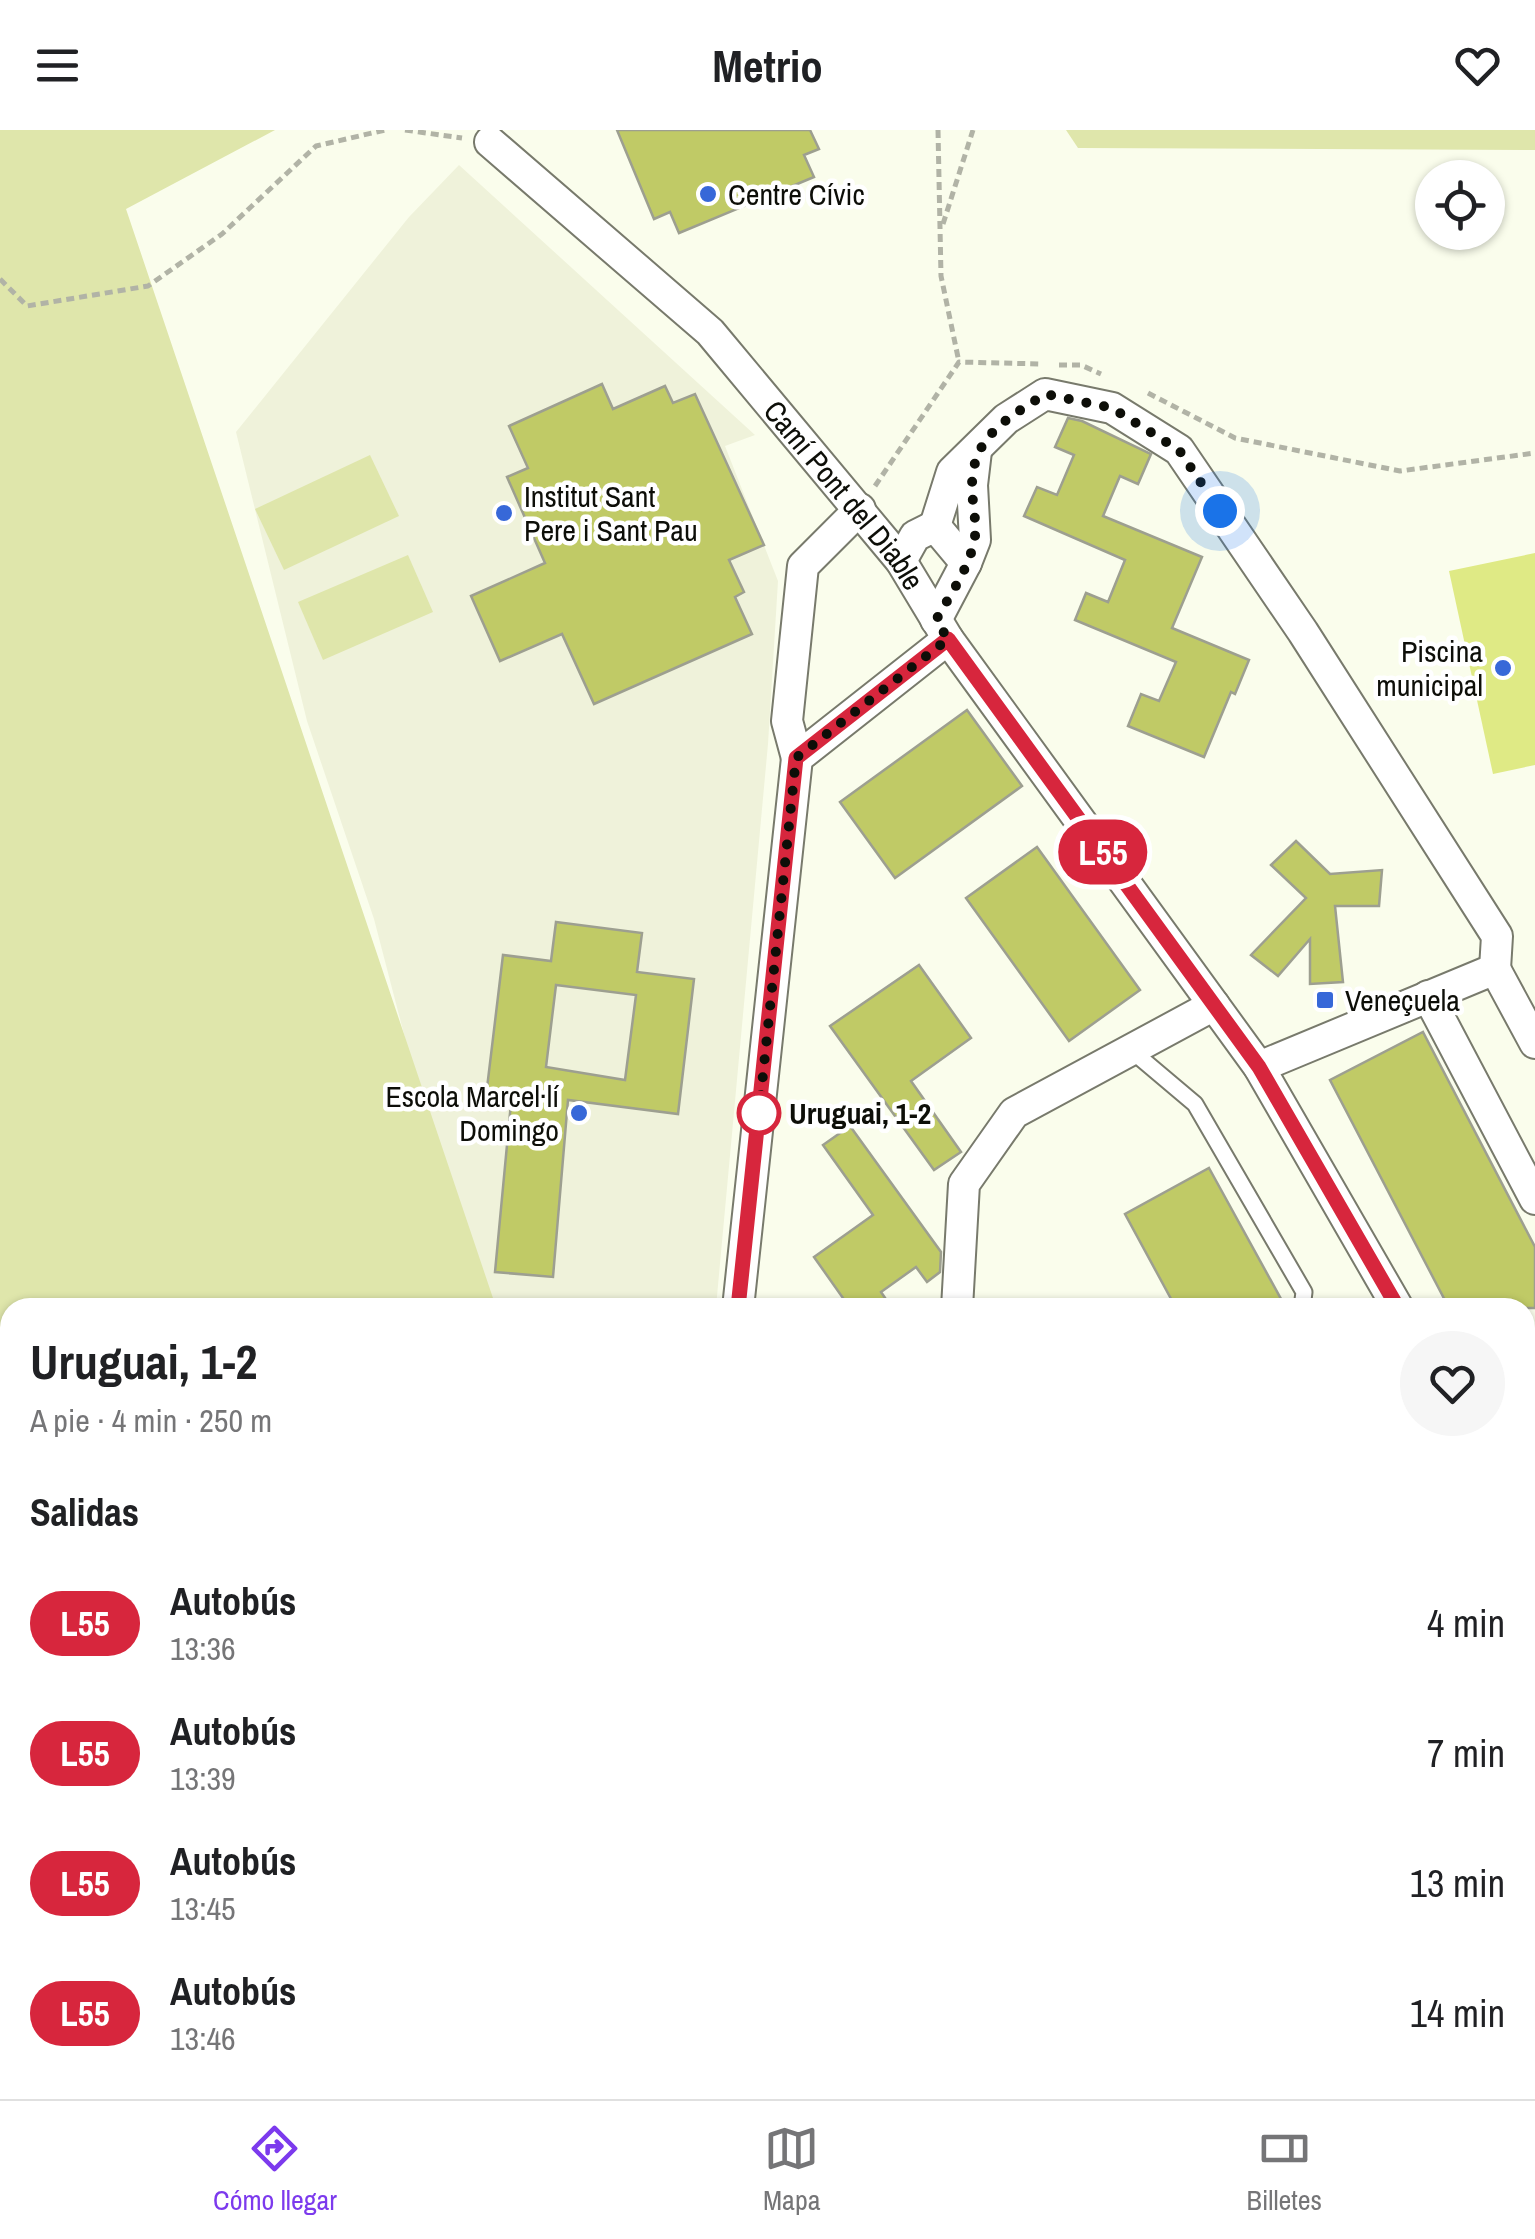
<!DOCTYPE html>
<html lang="es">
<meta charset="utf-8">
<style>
:root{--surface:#fff;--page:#f6f6f6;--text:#202124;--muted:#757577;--line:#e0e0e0;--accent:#7c3aed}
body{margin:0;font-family:"Archivo Narrow",sans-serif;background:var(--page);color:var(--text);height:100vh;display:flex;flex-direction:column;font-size:38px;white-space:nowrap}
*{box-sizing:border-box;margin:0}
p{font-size:32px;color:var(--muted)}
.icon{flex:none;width:55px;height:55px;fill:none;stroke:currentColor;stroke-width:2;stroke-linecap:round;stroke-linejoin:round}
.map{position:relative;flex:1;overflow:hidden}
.panel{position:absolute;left:0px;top:1168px;width:1535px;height:802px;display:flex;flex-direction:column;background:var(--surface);border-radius:30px 30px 0 0;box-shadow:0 2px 8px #0004}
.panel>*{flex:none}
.badge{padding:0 20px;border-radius:32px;font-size:35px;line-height:65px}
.tools{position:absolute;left:1415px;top:30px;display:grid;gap:20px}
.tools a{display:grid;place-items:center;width:90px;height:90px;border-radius:50%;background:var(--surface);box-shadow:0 2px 8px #0004;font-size:50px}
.you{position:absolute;width:50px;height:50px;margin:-25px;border:8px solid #fff;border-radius:50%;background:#1a73e8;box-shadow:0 0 0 15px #1a73e833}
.map>.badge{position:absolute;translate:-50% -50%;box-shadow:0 0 0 5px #fff}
h2{padding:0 30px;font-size:38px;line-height:90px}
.round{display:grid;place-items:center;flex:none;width:105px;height:105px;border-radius:52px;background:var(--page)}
.head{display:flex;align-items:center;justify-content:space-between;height:170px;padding:0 30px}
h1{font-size:48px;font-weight:800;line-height:75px}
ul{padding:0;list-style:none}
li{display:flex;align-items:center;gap:30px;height:130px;padding:0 30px}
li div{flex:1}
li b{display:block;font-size:38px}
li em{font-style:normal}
li .badge{min-width:110px;font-weight:700;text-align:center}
header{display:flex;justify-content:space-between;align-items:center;height:130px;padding:0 30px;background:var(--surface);font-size:45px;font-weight:800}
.menu{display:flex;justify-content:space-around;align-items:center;height:140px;border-top:2px solid var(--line);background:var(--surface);font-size:28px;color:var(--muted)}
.menu a{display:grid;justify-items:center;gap:5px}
.menu .current{color:var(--accent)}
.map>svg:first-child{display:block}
.built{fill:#eff2da}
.green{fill:#dfe6ab}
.water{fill:#dfea85}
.building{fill:#c0ca66;stroke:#9d9f90;stroke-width:2.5;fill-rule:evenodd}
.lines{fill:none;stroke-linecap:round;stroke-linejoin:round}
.lane-casing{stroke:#787a6c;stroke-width:19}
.street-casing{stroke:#787a6c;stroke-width:34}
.path{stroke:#b1b3a6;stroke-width:5;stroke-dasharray:8 5;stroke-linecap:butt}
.lane{stroke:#fff;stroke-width:15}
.street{stroke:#fff;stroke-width:30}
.line-casing{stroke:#fff;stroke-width:22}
.line{stroke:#d7263d;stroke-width:15}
.walk{stroke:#0d0e08;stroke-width:10;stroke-dasharray:0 18}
.poi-dot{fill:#3768d8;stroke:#fff;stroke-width:4}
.stop-dot{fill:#fff;stroke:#d7263d;stroke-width:5}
.labels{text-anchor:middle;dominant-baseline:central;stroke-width:9;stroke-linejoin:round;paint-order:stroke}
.poi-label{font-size:30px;fill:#0d0e08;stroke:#fff;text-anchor:start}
.street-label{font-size:30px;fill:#0d0e08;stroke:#fff}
.stop-label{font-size:30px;font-weight:bold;fill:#0d0e08;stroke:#fff;text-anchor:start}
</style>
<header><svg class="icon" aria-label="menu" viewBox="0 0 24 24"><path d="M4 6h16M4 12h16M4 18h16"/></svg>Metrio<svg class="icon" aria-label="heart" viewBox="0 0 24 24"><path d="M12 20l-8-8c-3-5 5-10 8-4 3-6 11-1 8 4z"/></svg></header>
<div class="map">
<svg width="1535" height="1969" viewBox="0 0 1535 1969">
<rect width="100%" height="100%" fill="#fafdec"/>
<path class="built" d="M 459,35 L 755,305 L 725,316 L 778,451 L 768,614 L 716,1177 L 475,1177 L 374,789 L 307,591 L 236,302 L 409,87 Z"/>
<g class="green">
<path d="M 0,0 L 275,0 L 126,79 L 496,1177 L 10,1178 L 10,1960 L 759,1960 L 762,1969 L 0,1969 Z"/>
<path d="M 1066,0 L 1535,0 L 1535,20 L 1078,18 Z"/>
<path d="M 370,325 L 399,386 L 284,440 L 255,379 Z"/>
<path d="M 408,425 L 433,482 L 323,530 L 298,472 Z"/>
<path d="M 1535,1908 L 1535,1969 L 1469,1969 L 1477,1960 L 1525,1960 L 1525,1914 Z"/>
<path d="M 1084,1960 L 1264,1960 L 1260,1969 L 1081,1969 Z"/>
</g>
<path class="water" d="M 1535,423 L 1535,635 L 1493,644 L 1449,441 Z"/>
<g class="building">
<path d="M 617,0 L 810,0 L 819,19 L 804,25 L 814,47 L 679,103 L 670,82 L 654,89 Z"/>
<path d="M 602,254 L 613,279 L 665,256 L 673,273 L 695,264 L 764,415 L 729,430 L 744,462 L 735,467 L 752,504 L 594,574 L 562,504 L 500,531 L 471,466 L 545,433 L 507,347 L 528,338 L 509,296 Z"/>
<path d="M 1068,288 L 1082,291 L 1151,324 L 1138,354 L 1120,346 L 1103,386 L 1202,427 L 1172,498 L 1249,530 L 1235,564 L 1231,562 L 1204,627 L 1128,596 L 1141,564 L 1159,571 L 1176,532 L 1075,490 L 1086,463 L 1108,472 L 1125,430 L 1024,386 L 1037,357 L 1057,365 L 1074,325 L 1055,317 Z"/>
<path d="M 967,580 L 1022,656 L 895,748 L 840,672 Z"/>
<path d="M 1296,711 L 1330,744 L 1382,740 L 1379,776 L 1335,776 L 1343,852 L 1310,854 L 1310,809 L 1278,846 L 1251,825 L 1306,768 L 1271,735 Z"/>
<path d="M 1037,717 L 1140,860 L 1069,911 L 966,768 Z"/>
<path d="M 556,792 L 642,803 L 637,842 L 694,849 L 678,984 L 568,970 L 553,1147 L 495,1142 L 512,962 L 487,958 L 503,825 L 551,831 ZM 556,855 L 636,865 L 625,950 L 546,937 Z"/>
<path d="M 919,835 L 971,908 L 911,951 L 961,1022 L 934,1040 L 830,896 Z"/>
<path d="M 1423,902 L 1535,1117 L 1535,1178 L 1449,1178 L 1330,950 Z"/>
<path d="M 850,996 L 941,1122 L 940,1142 L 927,1152 L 916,1137 L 881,1162 L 892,1178 L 850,1178 L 814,1127 L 873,1085 L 823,1015 Z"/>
<path d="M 1209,1038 L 1286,1178 L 1176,1178 L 1125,1084 Z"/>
</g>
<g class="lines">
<defs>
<path id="lane" d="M 1131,920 L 1195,974 L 1304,1162 L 1302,1178"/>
<g id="street">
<path id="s1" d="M 490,12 L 710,202 L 901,431 L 948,509 L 1259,937 L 1398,1178"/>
<path d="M 935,396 L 952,342 L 1006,289 L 1045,264 L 1112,278 L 1179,320 L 1303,502 L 1497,806 L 1495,839"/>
<path d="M 901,431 L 915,406 L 935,396 L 966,433 L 936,490"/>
<path d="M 966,433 L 975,410 L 972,355 L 976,321"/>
<path d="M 797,628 L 787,591 L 803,436 L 860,379"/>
<path d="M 1428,866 L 1535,1069"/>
<path d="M 1259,937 L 1495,839 L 1535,913"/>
<path d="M 738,1178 L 797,628 L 948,509"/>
<path d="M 957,1178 L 964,1054 L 1014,983 L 1214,875"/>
<path d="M 1525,1276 L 1535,1270"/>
<path d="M 1525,1439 L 1535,1464"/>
<path d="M 1525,1580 L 1535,1595"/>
<path d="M 1525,1853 L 1535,1847"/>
<path d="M 837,1960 L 840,1969"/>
<path d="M 1011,1960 L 1042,1967"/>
<path d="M 865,1969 L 867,1960"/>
<path d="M 1400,1969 L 1405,1960"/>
</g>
</defs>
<use href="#lane" class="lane-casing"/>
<use href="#street" class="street-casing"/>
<g class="path">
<path d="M 405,0 L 462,8"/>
<path d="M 938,0 L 941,146 L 959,232"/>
<path d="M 943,94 L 973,0"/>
<path d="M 0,149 L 27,176 L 148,156 L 222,104 L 316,16 L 385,0"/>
<path d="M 1059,235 L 1081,235 L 1101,244"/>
<path d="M 1148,263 L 1235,308 L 1400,341 L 1535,323"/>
<path d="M 875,356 L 959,232 L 1043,234"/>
<path d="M 0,1749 L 10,1738"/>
<path d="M 462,1960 L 469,1969"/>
</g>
<use href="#lane" class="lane"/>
<use href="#street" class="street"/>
</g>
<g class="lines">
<defs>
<path id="line" d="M 738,1178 L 796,628 L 948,509 L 1259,937 L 1398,1178"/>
</defs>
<use href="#line" class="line-casing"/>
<use href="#line" class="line"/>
<path class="walk" d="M 759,983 L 796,628 L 948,509 L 936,490 C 950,465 968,440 974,412 C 978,395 972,374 972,357 C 972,306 1006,290 1045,264 L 1112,278 L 1179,320 L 1220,381"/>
</g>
<g class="poi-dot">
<circle cx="708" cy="64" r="10"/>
<circle cx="504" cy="383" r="10"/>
<circle cx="1503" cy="538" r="10"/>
<rect x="1315" y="860" width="20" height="20" rx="5"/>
<circle cx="579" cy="983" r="10"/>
</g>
<circle class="stop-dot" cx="759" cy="983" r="20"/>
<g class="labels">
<g class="poi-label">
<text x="728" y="64">Centre Cívic</text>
<text x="524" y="366">Institut Sant<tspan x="524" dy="34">Pere i Sant Pau</tspan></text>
<text x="1483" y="521" text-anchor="end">Piscina<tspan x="1483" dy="34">municipal</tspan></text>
<text x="1345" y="870">Veneçuela</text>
<text x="559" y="966" text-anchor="end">Escola Marcel·lí<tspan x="559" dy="34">Domingo</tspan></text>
</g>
<g class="street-label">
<text stroke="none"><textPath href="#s1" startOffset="502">Camí Pont del Diable</textPath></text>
</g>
<g class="stop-label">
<text x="789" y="983">Uruguai, 1-2</text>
</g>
</g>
</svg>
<div class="tools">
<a><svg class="icon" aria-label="locate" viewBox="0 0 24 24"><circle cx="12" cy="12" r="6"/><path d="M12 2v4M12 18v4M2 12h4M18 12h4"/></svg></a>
</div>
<div class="you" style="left:1220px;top:381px"></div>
<b class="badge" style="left:1103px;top:722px;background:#d7263d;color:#fff">L55</b>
<section class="panel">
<div class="head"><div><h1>Uruguai, 1-2</h1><p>A pie · 4 min · 250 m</p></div><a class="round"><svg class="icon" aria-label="heart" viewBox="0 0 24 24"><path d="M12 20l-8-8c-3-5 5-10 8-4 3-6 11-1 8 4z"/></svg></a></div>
<h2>Salidas</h2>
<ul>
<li><span class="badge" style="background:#d7263d;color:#fff">L55</span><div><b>Autobús</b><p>13:36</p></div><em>4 min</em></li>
<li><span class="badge" style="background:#d7263d;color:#fff">L55</span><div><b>Autobús</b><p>13:39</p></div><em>7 min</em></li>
<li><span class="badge" style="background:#d7263d;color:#fff">L55</span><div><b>Autobús</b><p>13:45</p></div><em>13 min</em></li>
<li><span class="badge" style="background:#d7263d;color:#fff">L55</span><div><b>Autobús</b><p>13:46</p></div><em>14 min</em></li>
</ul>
</section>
</div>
<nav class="menu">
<a class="current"><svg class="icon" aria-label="directions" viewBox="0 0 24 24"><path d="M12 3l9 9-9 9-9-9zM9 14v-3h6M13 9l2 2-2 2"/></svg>Cómo llegar</a>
<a><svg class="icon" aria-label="map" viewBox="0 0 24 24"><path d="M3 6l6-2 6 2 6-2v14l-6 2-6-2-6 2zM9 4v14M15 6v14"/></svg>Mapa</a>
<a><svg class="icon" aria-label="tickets" viewBox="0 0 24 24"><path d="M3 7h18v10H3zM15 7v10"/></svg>Billetes</a>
</nav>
